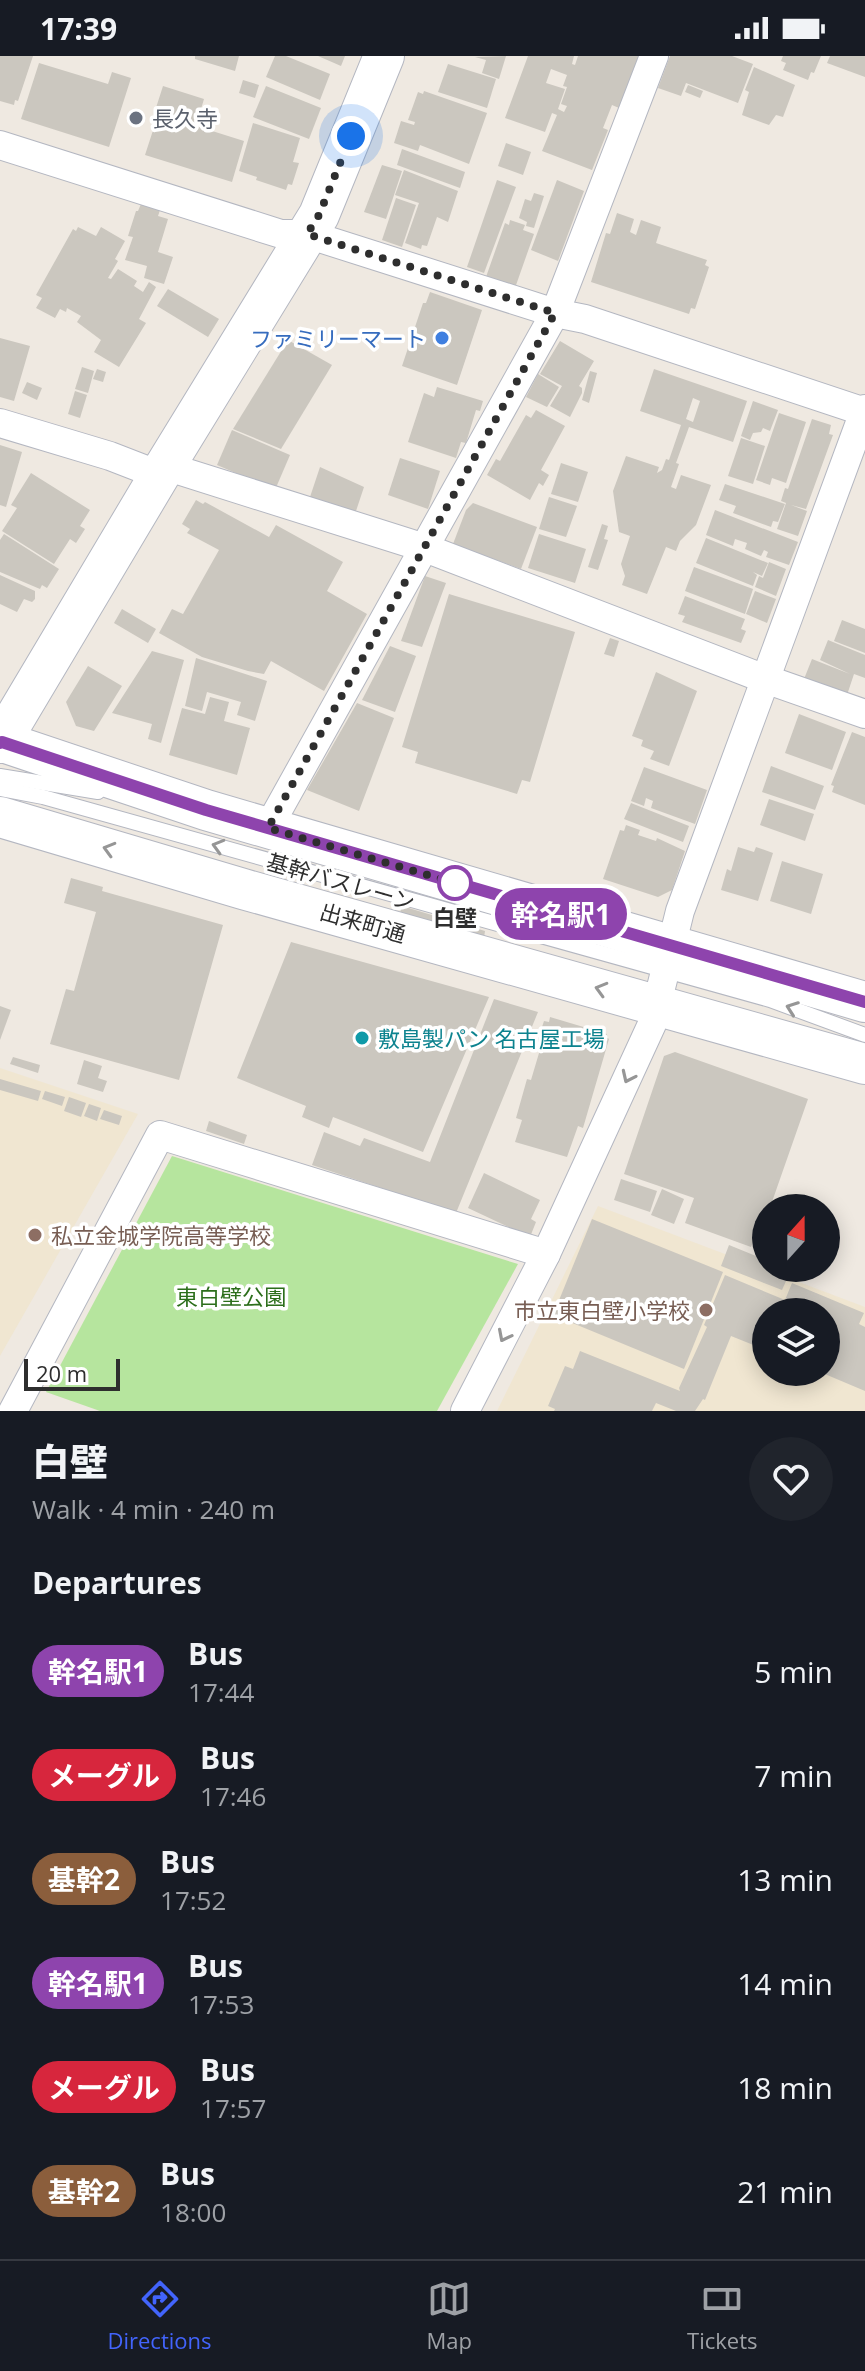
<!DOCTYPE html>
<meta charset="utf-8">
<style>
:root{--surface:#171b24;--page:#20242c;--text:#f1f3f6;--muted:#9ea1a6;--line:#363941;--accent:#4264fb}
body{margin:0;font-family:"Open Sans","Noto Sans JP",sans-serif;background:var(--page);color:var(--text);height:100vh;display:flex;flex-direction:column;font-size:30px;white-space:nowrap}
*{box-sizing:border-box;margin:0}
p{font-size:26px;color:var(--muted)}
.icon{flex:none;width:44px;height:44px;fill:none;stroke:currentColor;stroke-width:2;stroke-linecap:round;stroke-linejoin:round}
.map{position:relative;height:1355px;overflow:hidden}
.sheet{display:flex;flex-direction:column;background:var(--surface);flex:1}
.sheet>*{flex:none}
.badge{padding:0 16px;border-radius:26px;font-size:28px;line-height:52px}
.needle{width:52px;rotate:21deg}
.tools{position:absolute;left:752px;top:1138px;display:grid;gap:16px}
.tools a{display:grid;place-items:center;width:88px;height:88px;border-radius:50%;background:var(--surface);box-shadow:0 4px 20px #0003;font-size:40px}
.scale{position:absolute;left:24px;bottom:20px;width:96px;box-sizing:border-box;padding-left:8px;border:4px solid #2e2e2e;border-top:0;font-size:22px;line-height:28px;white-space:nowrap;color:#2e2e2e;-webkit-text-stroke:6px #fff;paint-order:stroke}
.you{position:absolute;width:40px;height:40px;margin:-20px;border:6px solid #fff;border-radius:50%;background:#1a73e8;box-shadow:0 0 0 12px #1a73e833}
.map>.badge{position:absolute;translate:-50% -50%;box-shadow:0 0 0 4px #fff}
h2{padding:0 32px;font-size:30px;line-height:72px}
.round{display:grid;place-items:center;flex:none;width:84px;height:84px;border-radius:42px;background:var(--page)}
.summary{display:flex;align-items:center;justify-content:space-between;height:136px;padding:0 32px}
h1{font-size:38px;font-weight:800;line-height:60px}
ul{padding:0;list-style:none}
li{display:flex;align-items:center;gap:24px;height:104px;padding:0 32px}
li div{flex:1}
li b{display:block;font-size:30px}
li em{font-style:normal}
li .badge{min-width:88px;font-weight:700;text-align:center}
.status{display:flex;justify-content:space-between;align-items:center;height:56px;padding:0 40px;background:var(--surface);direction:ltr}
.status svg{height:22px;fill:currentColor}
.tabs{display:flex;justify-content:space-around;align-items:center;height:112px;border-top:2px solid var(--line);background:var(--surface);font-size:22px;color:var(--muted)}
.tabs a{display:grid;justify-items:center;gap:4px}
.tabs .current{color:var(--accent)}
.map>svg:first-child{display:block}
.education{fill:#f0e6d1;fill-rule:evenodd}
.green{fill:#b6e59e}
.building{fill:#cbc7bf;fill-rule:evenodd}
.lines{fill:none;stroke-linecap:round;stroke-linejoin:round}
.lane-casing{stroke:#b4b7c1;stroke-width:16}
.street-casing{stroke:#b4b7c1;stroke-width:30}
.secondary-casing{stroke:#b4b7c1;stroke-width:42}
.lane{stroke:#fff;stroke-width:14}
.street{stroke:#fff;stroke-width:28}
.secondary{stroke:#fff;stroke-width:40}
.oneway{stroke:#969696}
.line-casing{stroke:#fff;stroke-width:18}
.line{stroke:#8e44ad;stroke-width:12}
.walk{stroke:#2e2e2e;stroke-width:8;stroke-dasharray:0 14.4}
.worship-dot{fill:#6b7280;stroke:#fff;stroke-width:3}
.shop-dot{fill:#3f7fe0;stroke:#fff;stroke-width:3}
.stop-dot{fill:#fff;stroke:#8e44ad;stroke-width:4}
.culture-dot{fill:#0f9aa8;stroke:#fff;stroke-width:3}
.education-dot{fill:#8d6e63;stroke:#fff;stroke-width:3}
.labels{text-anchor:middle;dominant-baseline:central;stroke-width:7;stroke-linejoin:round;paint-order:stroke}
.worship-label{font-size:22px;fill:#5b616d;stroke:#fff;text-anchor:start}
.shop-label{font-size:22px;fill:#366cbe;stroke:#fff;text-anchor:end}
.street-label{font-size:22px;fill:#2e2e2e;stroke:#fff}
.stop-label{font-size:22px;font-weight:bold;fill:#2e2e2e;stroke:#fff}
.culture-label{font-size:22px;fill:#0d838f;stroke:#fff;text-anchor:start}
.education-label{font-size:22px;fill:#785e54;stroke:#fff;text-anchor:start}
.park-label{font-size:22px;fill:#2c6e1b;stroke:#fff}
</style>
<div class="status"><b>17:39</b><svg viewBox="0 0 49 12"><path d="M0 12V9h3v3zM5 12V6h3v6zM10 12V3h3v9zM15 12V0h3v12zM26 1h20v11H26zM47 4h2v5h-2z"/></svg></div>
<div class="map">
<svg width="865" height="1355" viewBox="0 0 865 1355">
<rect width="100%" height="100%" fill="#efe9e1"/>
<g class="education">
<path d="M 0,1012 L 138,1058 L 0,1300 Z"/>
<path d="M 598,1150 L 865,1251 L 865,1355 L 497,1355 ZM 766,1256 L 826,1256 L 826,1316 L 766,1316 Z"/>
</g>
<path class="green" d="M 172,1100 L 518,1208 L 437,1355 L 100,1355 L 46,1336 Z"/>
<g class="building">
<path d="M 0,0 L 33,0 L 18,45 L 15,44 L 14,49 L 0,45 Z"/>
<path d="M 195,0 L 239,0 L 235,15 L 195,3 Z"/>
<path d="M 275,0 L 286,0 L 330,18 L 320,44 L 266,21 Z"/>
<path d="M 318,0 L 345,0 L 341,10 Z"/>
<path d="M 506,0 L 499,23 L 482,17 L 486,4 L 475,1 Z"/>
<path d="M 528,0 L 574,0 L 572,8 L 575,9 L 578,0 L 639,0 L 619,52 L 612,49 L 603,72 L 608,74 L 592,114 L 542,95 L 557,59 L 552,57 L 545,76 L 505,62 ZM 551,13 L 567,19 L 563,30 L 567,31 L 561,48 L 567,50 L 564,56 L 558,53 L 565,33 L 546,27 Z"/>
<path d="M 670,0 L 732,0 L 753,8 L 738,47 L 686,27 L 681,40 L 658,32 Z"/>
<path d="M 783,0 L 821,0 L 814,17 L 811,16 L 808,24 L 783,14 L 786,7 L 781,5 Z"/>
<path d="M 830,0 L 865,0 L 865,21 L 827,7 Z"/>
<path d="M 39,7 L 108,28 L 112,16 L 131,22 L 109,91 L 21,63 Z"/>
<path d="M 448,8 L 496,23 L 487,52 L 438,36 Z"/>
<path d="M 754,11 L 795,29 L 783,61 L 776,59 L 769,69 L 742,59 L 749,36 L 745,34 Z"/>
<path d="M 243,24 L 259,29 L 255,42 L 239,37 Z"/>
<path d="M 688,29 L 703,35 L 700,42 L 685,36 Z"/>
<path d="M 163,30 L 204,43 L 201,53 L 214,58 L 209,74 L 244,85 L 232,126 L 145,99 L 158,59 L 154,58 Z"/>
<path d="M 266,30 L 321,52 L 309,83 L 253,61 Z"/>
<path d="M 424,35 L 487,57 L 469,108 L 420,89 L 418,95 L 394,87 L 401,65 L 414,69 L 415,66 L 408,64 L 418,36 L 423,38 Z"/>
<path d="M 253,67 L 300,82 L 293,106 L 299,107 L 292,129 L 288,128 L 286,134 L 256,124 L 257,121 L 239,115 Z"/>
<path d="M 506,87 L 531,96 L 523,119 L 498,110 Z"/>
<path d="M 402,93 L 465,116 L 460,132 L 397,109 Z"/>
<path d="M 382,109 L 402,115 L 386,163 L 364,156 Z"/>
<path d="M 404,114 L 458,135 L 448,166 L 437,161 L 427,190 L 422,189 L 421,193 L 405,187 L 419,147 L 395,139 Z"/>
<path d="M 497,124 L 516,131 L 484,217 L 467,211 Z"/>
<path d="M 557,124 L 584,135 L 558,205 L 531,194 Z"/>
<path d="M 534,137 L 544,140 L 534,172 L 526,170 L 527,166 L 519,162 L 525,143 L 531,145 Z"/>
<path d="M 396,142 L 416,149 L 402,191 L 382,184 Z"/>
<path d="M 141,148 L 160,154 L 158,160 L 168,163 L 158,196 L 173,201 L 164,228 L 144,222 L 147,210 L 125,204 L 133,181 L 128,180 L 136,155 L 138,155 Z"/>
<path d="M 617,157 L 634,163 L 630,176 L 636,179 L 641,164 L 661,171 L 656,187 L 707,204 L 705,209 L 709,211 L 695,253 L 691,252 L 689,258 L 591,226 L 606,177 L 610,178 Z"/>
<path d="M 510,164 L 525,169 L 523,174 L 534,178 L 515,232 L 486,221 L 505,167 L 509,169 Z"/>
<path d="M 78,171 L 96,180 L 101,171 L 125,185 L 115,203 L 118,205 L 108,222 L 111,223 L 118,213 L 137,225 L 134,230 L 143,236 L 149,226 L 156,231 L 139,263 L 146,267 L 119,311 L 94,296 L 101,284 L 77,266 L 81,260 L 67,252 L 66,256 L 60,253 L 55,262 L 36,252 L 42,242 L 36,239 L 73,173 L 76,175 Z"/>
<path d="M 168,233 L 219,263 L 208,281 L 157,250 Z"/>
<path d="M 430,236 L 482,254 L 457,329 L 402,310 L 423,247 L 426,247 Z"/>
<path d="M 0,282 L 30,290 L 14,345 L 0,341 Z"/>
<path d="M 288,284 L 332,309 L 281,393 L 233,373 Z"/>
<path d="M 560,285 L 594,305 L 579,330 L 582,332 L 582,337 L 570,361 L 550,350 L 562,330 L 540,318 Z"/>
<path d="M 82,311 L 94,315 L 88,337 L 75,333 Z"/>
<path d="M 97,313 L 106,316 L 103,326 L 93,323 Z"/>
<path d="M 654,313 L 747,345 L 733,386 L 689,371 L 676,407 L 679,408 L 671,431 L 676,433 L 681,419 L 711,429 L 696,469 L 680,485 L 676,495 L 666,491 L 647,538 L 622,529 L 625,520 L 621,508 L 630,480 L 619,476 L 613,435 L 626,400 L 659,411 L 657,417 L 662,414 L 666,403 L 669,404 L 681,369 L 640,355 ZM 693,342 L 700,345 L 693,366 L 686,363 Z"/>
<path d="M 590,315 L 597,317 L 589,347 L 582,344 Z"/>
<path d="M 538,318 L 559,331 L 547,351 L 526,341 Z"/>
<path d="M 27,326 L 42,332 L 37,344 L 22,337 Z"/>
<path d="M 437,331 L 483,345 L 480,355 L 476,354 L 466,387 L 461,386 L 456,402 L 408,386 L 424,337 L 434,341 Z"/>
<path d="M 75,335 L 87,339 L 80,362 L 68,358 Z"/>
<path d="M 753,345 L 778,354 L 770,375 L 763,372 L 761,376 L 753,377 L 750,384 L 741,380 Z"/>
<path d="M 536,354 L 565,370 L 541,414 L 549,419 L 543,430 L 539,427 L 530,444 L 487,419 L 496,403 L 500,405 L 526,359 L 531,362 Z"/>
<path d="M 779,357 L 806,366 L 786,427 L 772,422 L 770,429 L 756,424 Z"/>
<path d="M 812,363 L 831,369 L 829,378 L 833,379 L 806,453 L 791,449 L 807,455 L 798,480 L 777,473 L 786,447 L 781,445 L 785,432 L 788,433 Z"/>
<path d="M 232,374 L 290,399 L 275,434 L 217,409 Z"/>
<path d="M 741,382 L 765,390 L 753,428 L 728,420 Z"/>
<path d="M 0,389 L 22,396 L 6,451 L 0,449 Z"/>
<path d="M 400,402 L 440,415 L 428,453 L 388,439 Z"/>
<path d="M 561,407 L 588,416 L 578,446 L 551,438 Z"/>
<path d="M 320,411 L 364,431 L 355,458 L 309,444 Z"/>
<path d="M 31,417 L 90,454 L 80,470 L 85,473 L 76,487 L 70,483 L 54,508 L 2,475 L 17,452 L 11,449 Z"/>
<path d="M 725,428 L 785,448 L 778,466 L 773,465 L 771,471 L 733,457 L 736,450 L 719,444 Z"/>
<path d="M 549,441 L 577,450 L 566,481 L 539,473 Z"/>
<path d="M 196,444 L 203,448 L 205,446 L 269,481 L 276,469 L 343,506 L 327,535 L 367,558 L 324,635 L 271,605 L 264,618 L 248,615 L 202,601 L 159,577 L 172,553 L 183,558 L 219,494 L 187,477 L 190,473 L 182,468 Z"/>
<path d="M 473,447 L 537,471 L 521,513 L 453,488 L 466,454 Z"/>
<path d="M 715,454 L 798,486 L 789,509 L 766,501 L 768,496 L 764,494 L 761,500 L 745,493 L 747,487 L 735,483 L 733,490 L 706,479 Z"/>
<path d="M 602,468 L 608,470 L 604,483 L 608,484 L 598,514 L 588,511 Z"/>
<path d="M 4,478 L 59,513 L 47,532 L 42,529 L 40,533 L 0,516 L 0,484 Z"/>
<path d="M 539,478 L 586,493 L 575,527 L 528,512 Z"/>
<path d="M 706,482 L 768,507 L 762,520 L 753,516 L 757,519 L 753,530 L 696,507 Z"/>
<path d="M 769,506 L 786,513 L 776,540 L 755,531 L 759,520 L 763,522 Z"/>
<path d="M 694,511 L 753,533 L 745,558 L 685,535 Z"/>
<path d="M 0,519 L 35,535 L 35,543 L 32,546 L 24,543 L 17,556 L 0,548 Z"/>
<path d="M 425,520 L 446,527 L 422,591 L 401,585 Z"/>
<path d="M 755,535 L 776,543 L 767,567 L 746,558 Z"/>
<path d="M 449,538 L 575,576 L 530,726 L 522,724 L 517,738 L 415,707 L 418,696 L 402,691 Z"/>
<path d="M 685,540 L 745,563 L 741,573 L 746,575 L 741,587 L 682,566 L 685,560 L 678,558 Z"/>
<path d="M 122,553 L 156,573 L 148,587 L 114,567 Z"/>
<path d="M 842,564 L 865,573 L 865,597 L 834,585 Z"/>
<path d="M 610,582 L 619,585 L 614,601 L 604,598 Z"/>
<path d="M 828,584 L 865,599 L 865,622 L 854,618 L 847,639 L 804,623 L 812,603 L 850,618 L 820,604 Z"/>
<path d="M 390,590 L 416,600 L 395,656 L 362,644 Z"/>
<path d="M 152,595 L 184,604 L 161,687 L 148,683 L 152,668 L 112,657 Z"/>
<path d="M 196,602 L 267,625 L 255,665 L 237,659 L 241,646 L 207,636 L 202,655 L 185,650 Z"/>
<path d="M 88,610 L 122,630 L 94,675 L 76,670 L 66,646 Z"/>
<path d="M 656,616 L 697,635 L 669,710 L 650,703 L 654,695 L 641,690 L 643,684 L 632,680 Z"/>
<path d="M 210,641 L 229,646 L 224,665 L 250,672 L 237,719 L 169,699 L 182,652 L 205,658 Z"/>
<path d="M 357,647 L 394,662 L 359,755 L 307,734 Z"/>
<path d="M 799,658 L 846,676 L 832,714 L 785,697 Z"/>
<path d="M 852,676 L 865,681 L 865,749 L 832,736 L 834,730 L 831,729 Z"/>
<path d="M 771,710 L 824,730 L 815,754 L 762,736 Z"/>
<path d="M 644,711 L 707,734 L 695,768 L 651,752 L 653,745 L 646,742 L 644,750 L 631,745 Z"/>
<path d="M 769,743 L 814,758 L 805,785 L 760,769 Z"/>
<path d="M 631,747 L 689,770 L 683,786 L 624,763 Z"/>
<path d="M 626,769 L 640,774 L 638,779 L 656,785 L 657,782 L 685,795 L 672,834 L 658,841 L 603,823 L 620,774 L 624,775 Z"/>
<path d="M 738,791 L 754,796 L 756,791 L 773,797 L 758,845 L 721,834 L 727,813 L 731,815 Z"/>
<path d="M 782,805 L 823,818 L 811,858 L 770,845 Z"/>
<path d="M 71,822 L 103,831 L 102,835 L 223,869 L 179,1024 L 50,988 L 66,933 L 74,935 L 96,856 L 64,847 Z"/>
<path d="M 402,850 L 485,875 L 484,882 L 400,857 Z"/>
<path d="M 291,886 L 489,941 L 423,1096 L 333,1061 L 329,1072 L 302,1061 L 306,1050 L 237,1022 Z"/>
<path d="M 494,943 L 538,956 L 456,1157 L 312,1109 L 324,1076 L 360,1090 L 364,1082 L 430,1106 Z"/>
<path d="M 0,950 L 11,954 L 0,984 Z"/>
<path d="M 550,961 L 607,978 L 606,981 L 609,983 L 583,1072 L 578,1070 L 567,1101 L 515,1086 L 522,1064 L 516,1062 L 527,1023 L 531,1024 L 542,987 L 537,986 L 544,965 L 549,966 Z"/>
<path d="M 675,996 L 808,1043 L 773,1143 L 769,1152 L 766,1152 L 766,1158 L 751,1191 L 685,1167 L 694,1142 L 624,1118 L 664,1000 Z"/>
<path d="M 13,1001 L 40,1009 L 38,1017 L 10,1008 Z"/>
<path d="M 84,1004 L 102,1010 L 98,1022 L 107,1025 L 103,1036 L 77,1028 Z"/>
<path d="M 0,1023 L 41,1035 L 38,1045 L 0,1034 Z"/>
<path d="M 45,1035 L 65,1041 L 62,1050 L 42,1043 Z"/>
<path d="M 69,1041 L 86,1047 L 81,1061 L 64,1055 Z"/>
<path d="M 89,1048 L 101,1052 L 97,1065 L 84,1060 Z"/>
<path d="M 104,1054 L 122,1060 L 119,1069 L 100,1063 Z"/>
<path d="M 209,1065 L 247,1079 L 244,1088 L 206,1075 Z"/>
<path d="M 484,1117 L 540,1144 L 531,1163 L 536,1166 L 530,1181 L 468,1152 Z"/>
<path d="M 621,1123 L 657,1135 L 650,1156 L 614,1144 Z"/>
<path d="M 662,1133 L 684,1143 L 674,1168 L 651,1159 Z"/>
<path d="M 592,1163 L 723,1216 L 684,1313 L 553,1259 Z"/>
<path d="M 729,1189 L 766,1204 L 766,1212 L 791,1214 L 782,1234 L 721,1210 Z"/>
<path d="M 725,1219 L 785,1244 L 792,1227 L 864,1257 L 859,1268 L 865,1271 L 865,1335 L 820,1316 L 826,1316 L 826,1256 L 766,1256 L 766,1294 L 731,1280 L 705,1344 L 703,1343 L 695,1355 L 676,1355 L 656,1347 L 652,1355 L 554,1355 L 555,1353 L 548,1350 L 565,1310 L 573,1313 L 580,1295 L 680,1335 L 679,1332 L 707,1271 L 704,1269 Z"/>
</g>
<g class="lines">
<defs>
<g id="lane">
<path d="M 0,720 L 98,736"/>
<path d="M 0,733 L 43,741 L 770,944 L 865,979"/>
</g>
<g id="street">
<path d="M 0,89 L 281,178 L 307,178 L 555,257 L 585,263 L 865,356"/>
<path d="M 0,367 L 110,400 L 159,419"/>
<path d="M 165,410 L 425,492 L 765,623 L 865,658"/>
<path d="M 268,772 L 555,257 L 654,0"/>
<path d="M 13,1355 L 160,1079 L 546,1198"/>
<path d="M 465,1355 L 546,1198 L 652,968 L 680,855 L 865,353"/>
</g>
<g id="secondary">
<path d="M 0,685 L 206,754 L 865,946"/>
<path d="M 0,687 L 165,410 L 319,159 L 384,0"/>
<path d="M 0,761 L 243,833 L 865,1008"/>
</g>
</defs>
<use href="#lane" class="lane-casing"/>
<use href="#street" class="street-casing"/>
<use href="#secondary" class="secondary-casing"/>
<use href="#lane" class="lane"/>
<use href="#street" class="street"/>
<use href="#secondary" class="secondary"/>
</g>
<defs><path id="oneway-chevron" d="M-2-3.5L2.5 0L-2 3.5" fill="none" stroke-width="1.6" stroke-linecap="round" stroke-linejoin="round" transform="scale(2)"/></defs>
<g class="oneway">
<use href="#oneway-chevron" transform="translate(218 790) rotate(-164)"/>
<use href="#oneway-chevron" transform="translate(109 793) rotate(-164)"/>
<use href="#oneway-chevron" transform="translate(601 933) rotate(-164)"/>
<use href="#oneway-chevron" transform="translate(792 952) rotate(-160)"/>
<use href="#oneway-chevron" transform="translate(628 1021) rotate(115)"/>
<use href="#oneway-chevron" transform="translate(504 1280) rotate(117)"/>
</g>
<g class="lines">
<defs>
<path id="line" d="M 0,687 L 2,686 L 206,754 L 865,946"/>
</defs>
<use href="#line" class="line-casing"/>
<use href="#line" class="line"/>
<path class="walk" d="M 351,80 L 319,159 L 307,178 L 555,257 L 268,772 L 455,827"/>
</g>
<circle class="worship-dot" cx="136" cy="62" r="8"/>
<circle class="shop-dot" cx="442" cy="282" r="8"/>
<circle class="stop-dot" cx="455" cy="827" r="16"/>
<circle class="culture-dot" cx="362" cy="982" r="8"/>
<g class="education-dot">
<circle cx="35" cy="1179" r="8"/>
<circle cx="706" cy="1254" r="8"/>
</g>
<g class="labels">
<g class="worship-label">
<text x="152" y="62">長久寺</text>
</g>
<g class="shop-label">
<text x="426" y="282">ファミリーマート</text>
</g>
<g class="street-label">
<text transform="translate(341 825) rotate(16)">基幹バスレーン</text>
<text transform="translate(363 866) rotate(16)">出来町通</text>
</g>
<g class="stop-label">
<text x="455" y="861">白壁</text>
</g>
<g class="culture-label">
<text x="378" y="982">敷島製パン 名古屋工場</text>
</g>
<g class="education-label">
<text x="51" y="1179">私立金城学院高等学校</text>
<text x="690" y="1254" text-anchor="end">市立東白壁小学校</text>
</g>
<g class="park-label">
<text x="231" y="1240">東白壁公園</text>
</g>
</g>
</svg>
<div class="tools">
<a><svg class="needle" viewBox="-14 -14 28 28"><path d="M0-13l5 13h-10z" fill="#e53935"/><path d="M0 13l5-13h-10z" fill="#9ea1a6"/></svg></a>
<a><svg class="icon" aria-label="layers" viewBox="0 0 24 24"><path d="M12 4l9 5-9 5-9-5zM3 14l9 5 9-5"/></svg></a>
</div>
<div class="scale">20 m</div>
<div class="you" style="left:351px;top:80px"></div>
<b class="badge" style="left:561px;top:858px;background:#8e44ad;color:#fff">幹名駅1</b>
</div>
<section class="sheet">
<div class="summary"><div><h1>白壁</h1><p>Walk · 4 min · 240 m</p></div><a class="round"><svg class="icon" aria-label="heart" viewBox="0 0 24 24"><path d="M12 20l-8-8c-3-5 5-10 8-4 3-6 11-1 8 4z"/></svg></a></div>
<h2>Departures</h2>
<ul>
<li><span class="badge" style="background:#8e44ad;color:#fff">幹名駅1</span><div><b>Bus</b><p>17:44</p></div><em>5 min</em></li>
<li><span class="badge" style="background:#d7263d;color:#fff">メーグル</span><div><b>Bus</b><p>17:46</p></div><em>7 min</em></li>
<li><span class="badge" style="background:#8b5e3c;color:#fff">基幹2</span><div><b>Bus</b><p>17:52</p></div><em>13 min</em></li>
<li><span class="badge" style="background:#8e44ad;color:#fff">幹名駅1</span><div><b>Bus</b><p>17:53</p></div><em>14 min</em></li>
<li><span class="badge" style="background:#d7263d;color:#fff">メーグル</span><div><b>Bus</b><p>17:57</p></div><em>18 min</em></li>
<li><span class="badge" style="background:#8b5e3c;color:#fff">基幹2</span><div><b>Bus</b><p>18:00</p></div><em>21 min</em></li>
</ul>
</section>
<nav class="tabs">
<a class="current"><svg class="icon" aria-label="directions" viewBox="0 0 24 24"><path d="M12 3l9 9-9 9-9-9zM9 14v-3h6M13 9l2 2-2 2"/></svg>Directions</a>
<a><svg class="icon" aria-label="map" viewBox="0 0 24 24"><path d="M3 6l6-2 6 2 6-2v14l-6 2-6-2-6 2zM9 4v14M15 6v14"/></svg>Map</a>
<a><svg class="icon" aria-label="tickets" viewBox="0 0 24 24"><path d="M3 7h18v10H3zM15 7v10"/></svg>Tickets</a>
</nav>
